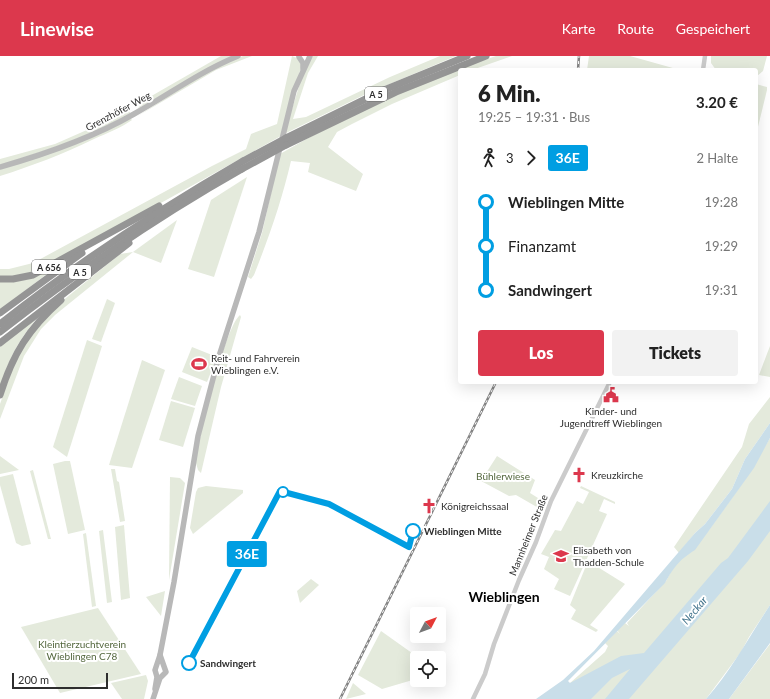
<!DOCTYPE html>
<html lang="de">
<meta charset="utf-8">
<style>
:root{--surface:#fff;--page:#f2f2f2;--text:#222;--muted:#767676;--accent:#dc384d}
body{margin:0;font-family:Lato,sans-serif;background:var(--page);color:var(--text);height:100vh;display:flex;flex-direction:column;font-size:15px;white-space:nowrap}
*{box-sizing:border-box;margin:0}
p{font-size:13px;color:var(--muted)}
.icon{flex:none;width:22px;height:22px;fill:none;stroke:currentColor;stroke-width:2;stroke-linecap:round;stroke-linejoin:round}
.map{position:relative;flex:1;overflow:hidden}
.side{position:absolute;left:458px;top:12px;width:300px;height:316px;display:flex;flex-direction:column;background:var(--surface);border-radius:4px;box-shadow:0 4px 16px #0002}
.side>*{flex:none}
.badge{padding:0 8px;border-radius:3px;font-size:14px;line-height:26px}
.needle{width:26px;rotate:49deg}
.controls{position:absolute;left:410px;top:551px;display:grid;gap:8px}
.controls a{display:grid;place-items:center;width:36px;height:36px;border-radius:4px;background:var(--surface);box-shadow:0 4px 16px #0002;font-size:20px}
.scale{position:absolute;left:12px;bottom:10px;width:96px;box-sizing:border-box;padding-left:4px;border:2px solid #2e2e2e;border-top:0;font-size:11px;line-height:14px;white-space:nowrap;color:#2e2e2e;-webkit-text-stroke:3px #fff;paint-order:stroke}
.map>.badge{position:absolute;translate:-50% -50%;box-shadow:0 0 0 2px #fff}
.legs{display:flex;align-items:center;gap:6px;height:44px;padding:0 20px;font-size:13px}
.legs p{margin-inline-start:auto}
.head{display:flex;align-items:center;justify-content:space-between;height:68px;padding:0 20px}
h1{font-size:22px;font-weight:800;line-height:30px}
.primary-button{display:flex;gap:8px;margin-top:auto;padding:8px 20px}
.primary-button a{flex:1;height:46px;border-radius:4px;background:var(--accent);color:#fff;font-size:16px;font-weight:800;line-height:46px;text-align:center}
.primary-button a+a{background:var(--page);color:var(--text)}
ul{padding:0 20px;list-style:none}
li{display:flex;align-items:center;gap:14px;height:44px;font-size:15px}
li i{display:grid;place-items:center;width:6px;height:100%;margin:0 5px;background:currentColor}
li i::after{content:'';width:10px;height:10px;margin:-5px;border:3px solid;border-radius:50%;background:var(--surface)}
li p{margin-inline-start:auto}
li:first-child i{background:linear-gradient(#0000 50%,currentColor 0)}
li:last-child i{background:linear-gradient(currentColor 50%,#0000 0)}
header{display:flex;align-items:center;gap:24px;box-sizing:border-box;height:56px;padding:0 20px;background:var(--accent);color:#fff}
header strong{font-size:19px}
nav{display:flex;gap:22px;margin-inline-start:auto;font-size:14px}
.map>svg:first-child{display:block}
.green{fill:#e4eadc}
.water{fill:#c9dee9}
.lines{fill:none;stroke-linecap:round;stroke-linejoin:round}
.tertiary{stroke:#cbcbcb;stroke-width:4.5}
.secondary{stroke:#b8b8b8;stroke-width:5.5}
.motorway{stroke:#959595;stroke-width:7}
.rail-casing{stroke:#838383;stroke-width:2.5}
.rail{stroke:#fff;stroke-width:1;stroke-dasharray:3;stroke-linecap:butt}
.motorway-bridge{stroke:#959595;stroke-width:7}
.line-1-casing{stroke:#fff;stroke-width:9}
.line-1{stroke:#009ee2;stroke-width:6}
.stop-1-dot{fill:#fff;stroke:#009ee2;stroke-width:2}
.labels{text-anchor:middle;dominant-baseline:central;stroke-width:4;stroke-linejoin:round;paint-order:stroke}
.shield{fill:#fff;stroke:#6d6d6d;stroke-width:1}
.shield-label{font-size:9px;font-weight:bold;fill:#2e2e2e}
.street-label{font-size:10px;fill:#2e2e2e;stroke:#fff}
.poi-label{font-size:10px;fill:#2e2e2e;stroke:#fff;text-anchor:start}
.park-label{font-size:10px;fill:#53673d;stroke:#fff}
.stop-label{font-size:10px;font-weight:bold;fill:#2e2e2e;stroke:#fff;text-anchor:start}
.water-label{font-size:11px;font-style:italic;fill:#40728b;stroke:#fff}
.district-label{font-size:14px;font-weight:bold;fill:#000;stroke:#fff}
</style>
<header>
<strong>Linewise</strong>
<nav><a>Karte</a><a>Route</a><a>Gespeichert</a></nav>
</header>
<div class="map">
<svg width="770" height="643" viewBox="0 0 770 643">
<rect width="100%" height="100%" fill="#fff"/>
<g class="green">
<path d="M 221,0 L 232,0 L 137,53 L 142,48 L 141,46 Z"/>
<path d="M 243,0 L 252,0 L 216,14 L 136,61 L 217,10 Z"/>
<path d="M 292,0 L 299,3 L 302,8 L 281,80 L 107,177 L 29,217 L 16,220 L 0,220 L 0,213 L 9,213 L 33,207 L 212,110 L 246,93 L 251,78 L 277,68 Z"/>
<path d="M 313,0 L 318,0 L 308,17 L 293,63 L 306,61 L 390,21 L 440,0 L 456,0 L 366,38 L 284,78 L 302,21 Z"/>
<path d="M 496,0 L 512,0 L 472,14 L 460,14 L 460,19 L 392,48 L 352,68 L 337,76 L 328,91 L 363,118 L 356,135 L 308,116 L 310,107 L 291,105 C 282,144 269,181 254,219 L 251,223 L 248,221 L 262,177 L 280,98 C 348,59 422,24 496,0 Z"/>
<path d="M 589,0 L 630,0 L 680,14 L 587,14 Z"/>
<path d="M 711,0 L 767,0 L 763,15 L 756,21 L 756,14 L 716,14 L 711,7 Z"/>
<path d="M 756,28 L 767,31 L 767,34 L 756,79 Z"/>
<path d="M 130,55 L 130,57 C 89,81 45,95 0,109 L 0,103 L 55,88 Z"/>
<path d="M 130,62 L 132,64 C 121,72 107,77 94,83 C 63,98 32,110 0,120 L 0,113 Z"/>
<path d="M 247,121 L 214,221 L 188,213 L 211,144 Z"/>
<path d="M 177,164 L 161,207 L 133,196 L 55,259 L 41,273 L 24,300 L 0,363 L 0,348 L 18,297 L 50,255 L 120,198 L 133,196 Z"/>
<path d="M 56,211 L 0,254 L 0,225 L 45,215 Z"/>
<path d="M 107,243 L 115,247 L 101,286 L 92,283 Z"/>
<path d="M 41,257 C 20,282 9,301 0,332 L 0,291 Z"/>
<path d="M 240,259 L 241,261 L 221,331 L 201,417 L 198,414 L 196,407 C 198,383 225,271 240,259 Z"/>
<path d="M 87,284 L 102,290 L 67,401 L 53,391 Z"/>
<path d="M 770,290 L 770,321 L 759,319 Z"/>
<path d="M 192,291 L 217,301 L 207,326 L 182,316 Z"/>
<path d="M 142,304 L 165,314 L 132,412 L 109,409 Z"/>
<path d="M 179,321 L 202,330 L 195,350 L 171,343 Z"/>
<path d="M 770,341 L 770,367 L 745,403 L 732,433 L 705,468 L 695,477 L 679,497 L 674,491 L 742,391 L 749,368 Z"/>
<path d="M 171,345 L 195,352 L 183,391 L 159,384 Z"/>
<path d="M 770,382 L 770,549 L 749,581 L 741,596 L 706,643 L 561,643 L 570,627 L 605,596 L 608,590 L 605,587 L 617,575 L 620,578 L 617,574 L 625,567 L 629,570 L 627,567 L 666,525 L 673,512 L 681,502 L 709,474 L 744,425 Z"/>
<path d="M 0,400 L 19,414 L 0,418 Z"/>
<path d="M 497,400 L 535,424 L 530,437 L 546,447 L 542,454 L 516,439 L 509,440 L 481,425 Z"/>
<path d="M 65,405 L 70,405 L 85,474 L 68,478 L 53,408 Z"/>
<path d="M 111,413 L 115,413 L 117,425 L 119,426 L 125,465 L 120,466 Z"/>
<path d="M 33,414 L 51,483 L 48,483 L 30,415 Z"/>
<path d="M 13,418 L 31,488 L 22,490 L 16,487 L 0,429 L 0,421 Z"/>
<path d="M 170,421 L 180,422 L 185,427 L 169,524 Z"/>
<path d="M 206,430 L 243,434 L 243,437 L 193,478 L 190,472 L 196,436 L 198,432 Z"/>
<path d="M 581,430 L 615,446 L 615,448 L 604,443 L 599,455 L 607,458 L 570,540 L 554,533 L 559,523 L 544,513 L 549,501 L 541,498 L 555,474 L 561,475 L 577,445 L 583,448 L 589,436 L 580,432 Z"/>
<path d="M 124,469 L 130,542 L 121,544 L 115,471 Z"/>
<path d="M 103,474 L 112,546 L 107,547 L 99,475 Z"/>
<path d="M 86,477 L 96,550 L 92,551 L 83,478 Z"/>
<path d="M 588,505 L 625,528 L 590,569 L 598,574 L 596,576 L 571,563 L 576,554 L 570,549 Z"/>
<path d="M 311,523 L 319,529 L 300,547 L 297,535 Z"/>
<path d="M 165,535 L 161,560 L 146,541 Z"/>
<path d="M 98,552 L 141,618 L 60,637 L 21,571 Z"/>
<path d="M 381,575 L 419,602 L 417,602 L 416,623 L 382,633 L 358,619 Z"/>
<path d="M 770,588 L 770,643 L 729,643 Z"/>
<path d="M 146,619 L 148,625 L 144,643 L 122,643 L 111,627 Z"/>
<path d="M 353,627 L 366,638 L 346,643 Z"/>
</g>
<g class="water">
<path d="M 770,367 L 770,382 L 754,412 L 695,494 C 679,504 674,511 665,527 L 568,625 L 570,627 L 621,600 L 644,597 L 721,507 L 728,502 L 770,445 L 770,475 L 748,505 L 629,643 L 605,643 L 630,613 L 612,622 L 591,643 L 536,643 L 563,624 L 594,595 L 695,477 L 705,468 L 732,433 L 745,403 Z"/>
<path d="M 770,549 L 770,587 L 729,643 L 706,643 C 731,615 749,581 770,549 Z"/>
</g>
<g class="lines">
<g class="tertiary">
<path d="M 703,14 L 705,0"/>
<path d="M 473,643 L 485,618 L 494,588 L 519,524 L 536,486 L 551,445 L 610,326"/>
</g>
<g class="secondary">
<path d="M 299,1 L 303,7 L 303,13"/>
<path d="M 0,111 C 46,98 92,82 134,58 C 168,39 201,15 238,0"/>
<path d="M 155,633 L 157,621 L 155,614 L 160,599 L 174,526 L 198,380 L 219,300 L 259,176 L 294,35 L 310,0"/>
<path d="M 153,643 L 160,622 L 166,616 L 160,599"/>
</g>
<g class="motorway">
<path d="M 286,82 L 384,34 L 467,0"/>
<path d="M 286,89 L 396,36 L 486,0"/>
<path d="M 0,223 L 13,223 L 33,219 L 159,150"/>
<path d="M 0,257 L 82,197"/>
<path d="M 0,268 C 77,207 158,154 243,105"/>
<path d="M 0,276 C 77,216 157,161 242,113"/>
<path d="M 0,287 L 129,187"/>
<path d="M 0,339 C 13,298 28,273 61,244"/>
</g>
<defs>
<g id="rail">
<path d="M 578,14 L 579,0"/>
<path d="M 340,643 L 496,326"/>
</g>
</defs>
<use href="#rail" class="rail-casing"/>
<use href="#rail" class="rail"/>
<g class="motorway-bridge">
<path d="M 243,105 L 286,82"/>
<path d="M 242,113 L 286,89"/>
</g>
</g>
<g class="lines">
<defs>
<path id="line-1" d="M 189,607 L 280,435 L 329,448 L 409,491 L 413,475"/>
</defs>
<use href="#line-1" class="line-1-casing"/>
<use href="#line-1" class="line-1"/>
</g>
<defs>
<symbol id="stadium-bare" viewBox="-9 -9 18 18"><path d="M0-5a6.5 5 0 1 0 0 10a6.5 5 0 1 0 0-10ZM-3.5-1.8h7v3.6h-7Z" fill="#dc384d" stroke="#fff" stroke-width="2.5" paint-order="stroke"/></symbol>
<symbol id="civic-bare" viewBox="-9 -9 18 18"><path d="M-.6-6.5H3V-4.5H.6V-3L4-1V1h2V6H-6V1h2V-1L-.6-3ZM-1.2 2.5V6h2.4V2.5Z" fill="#dc384d" stroke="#fff" stroke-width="2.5" paint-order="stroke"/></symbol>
<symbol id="church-bare" viewBox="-9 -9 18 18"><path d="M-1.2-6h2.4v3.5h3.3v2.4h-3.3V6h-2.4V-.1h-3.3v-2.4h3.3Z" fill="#dc384d" stroke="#fff" stroke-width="2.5" paint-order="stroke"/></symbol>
<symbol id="school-bare" viewBox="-9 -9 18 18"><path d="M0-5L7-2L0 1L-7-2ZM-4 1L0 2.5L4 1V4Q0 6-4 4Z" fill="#dc384d" stroke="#fff" stroke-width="2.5" paint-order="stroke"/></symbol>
</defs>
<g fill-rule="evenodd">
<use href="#stadium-bare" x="188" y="297" width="22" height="22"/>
<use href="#civic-bare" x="600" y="328" width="22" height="22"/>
<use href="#church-bare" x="568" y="408" width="22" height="22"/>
<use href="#church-bare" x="418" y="439" width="22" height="22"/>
<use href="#school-bare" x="550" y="489" width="22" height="22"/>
</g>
<g class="stop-1-dot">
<circle cx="283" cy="436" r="5"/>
<circle cx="413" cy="475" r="7"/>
<circle cx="189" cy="607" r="7"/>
</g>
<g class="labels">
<g class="shield">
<rect x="365" y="31" width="22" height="14" rx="3"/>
<rect x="32" y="204" width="34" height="14" rx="3"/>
<rect x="69" y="209" width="22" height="14" rx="3"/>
</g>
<g class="shield-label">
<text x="376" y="38">A 5</text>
<text x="49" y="211">A 656</text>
<text x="80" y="216">A 5</text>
</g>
<g class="street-label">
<text transform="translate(118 55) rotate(-28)">Grenzhöfer Weg</text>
<text transform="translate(528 479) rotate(-68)">Mannheimer Straße</text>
</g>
<g class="poi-label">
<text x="211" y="302">Reit- und Fahrverein<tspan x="211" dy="12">Wieblingen e.V.</tspan></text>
<text x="611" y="355" text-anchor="middle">Kinder- und<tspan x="611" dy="12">Jugendtreff Wieblingen</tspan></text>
<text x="591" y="419">Kreuzkirche</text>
<text x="441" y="450">Königreichssaal</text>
<text x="573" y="494">Elisabeth von<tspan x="573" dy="12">Thadden-Schule</tspan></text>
</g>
<g class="park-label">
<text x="503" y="420">Bühlerwiese</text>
<text x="82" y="588">Kleintierzuchtverein<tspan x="82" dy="12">Wieblingen C78</tspan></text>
</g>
<g class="stop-label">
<text x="424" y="475">Wieblingen Mitte</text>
<text x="200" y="607">Sandwingert</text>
</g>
<g class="water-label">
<text transform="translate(694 554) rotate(-50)">Neckar</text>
</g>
<g class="district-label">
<text x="504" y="540">Wieblingen</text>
</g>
</g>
</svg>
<div class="controls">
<a><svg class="needle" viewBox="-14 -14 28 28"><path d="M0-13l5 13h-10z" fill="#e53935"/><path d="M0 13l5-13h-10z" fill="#767676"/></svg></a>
<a><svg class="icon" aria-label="locate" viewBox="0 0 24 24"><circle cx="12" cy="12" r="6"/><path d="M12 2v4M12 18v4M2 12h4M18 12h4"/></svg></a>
</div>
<div class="scale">200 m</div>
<b class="badge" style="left:247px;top:498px;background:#009ee2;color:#fff">36E</b>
<section class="side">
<div class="head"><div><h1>6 Min.</h1><p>19:25 – 19:31 · Bus</p></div><b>3.20 €</b></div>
<div class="legs"><svg class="icon" aria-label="walk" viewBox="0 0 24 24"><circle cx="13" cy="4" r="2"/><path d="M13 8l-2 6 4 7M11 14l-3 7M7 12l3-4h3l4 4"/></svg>3<svg class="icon" aria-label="forward" viewBox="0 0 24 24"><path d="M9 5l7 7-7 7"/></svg><b class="badge" style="background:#009ee2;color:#fff">36E</b><p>2 Halte</p></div>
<ul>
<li><i style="color:#009ee2"></i><b>Wieblingen Mitte</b><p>19:28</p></li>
<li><i style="color:#009ee2"></i><span>Finanzamt</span><p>19:29</p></li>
<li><i style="color:#009ee2"></i><b>Sandwingert</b><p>19:31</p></li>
</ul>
<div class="primary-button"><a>Los</a><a>Tickets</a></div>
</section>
</div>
